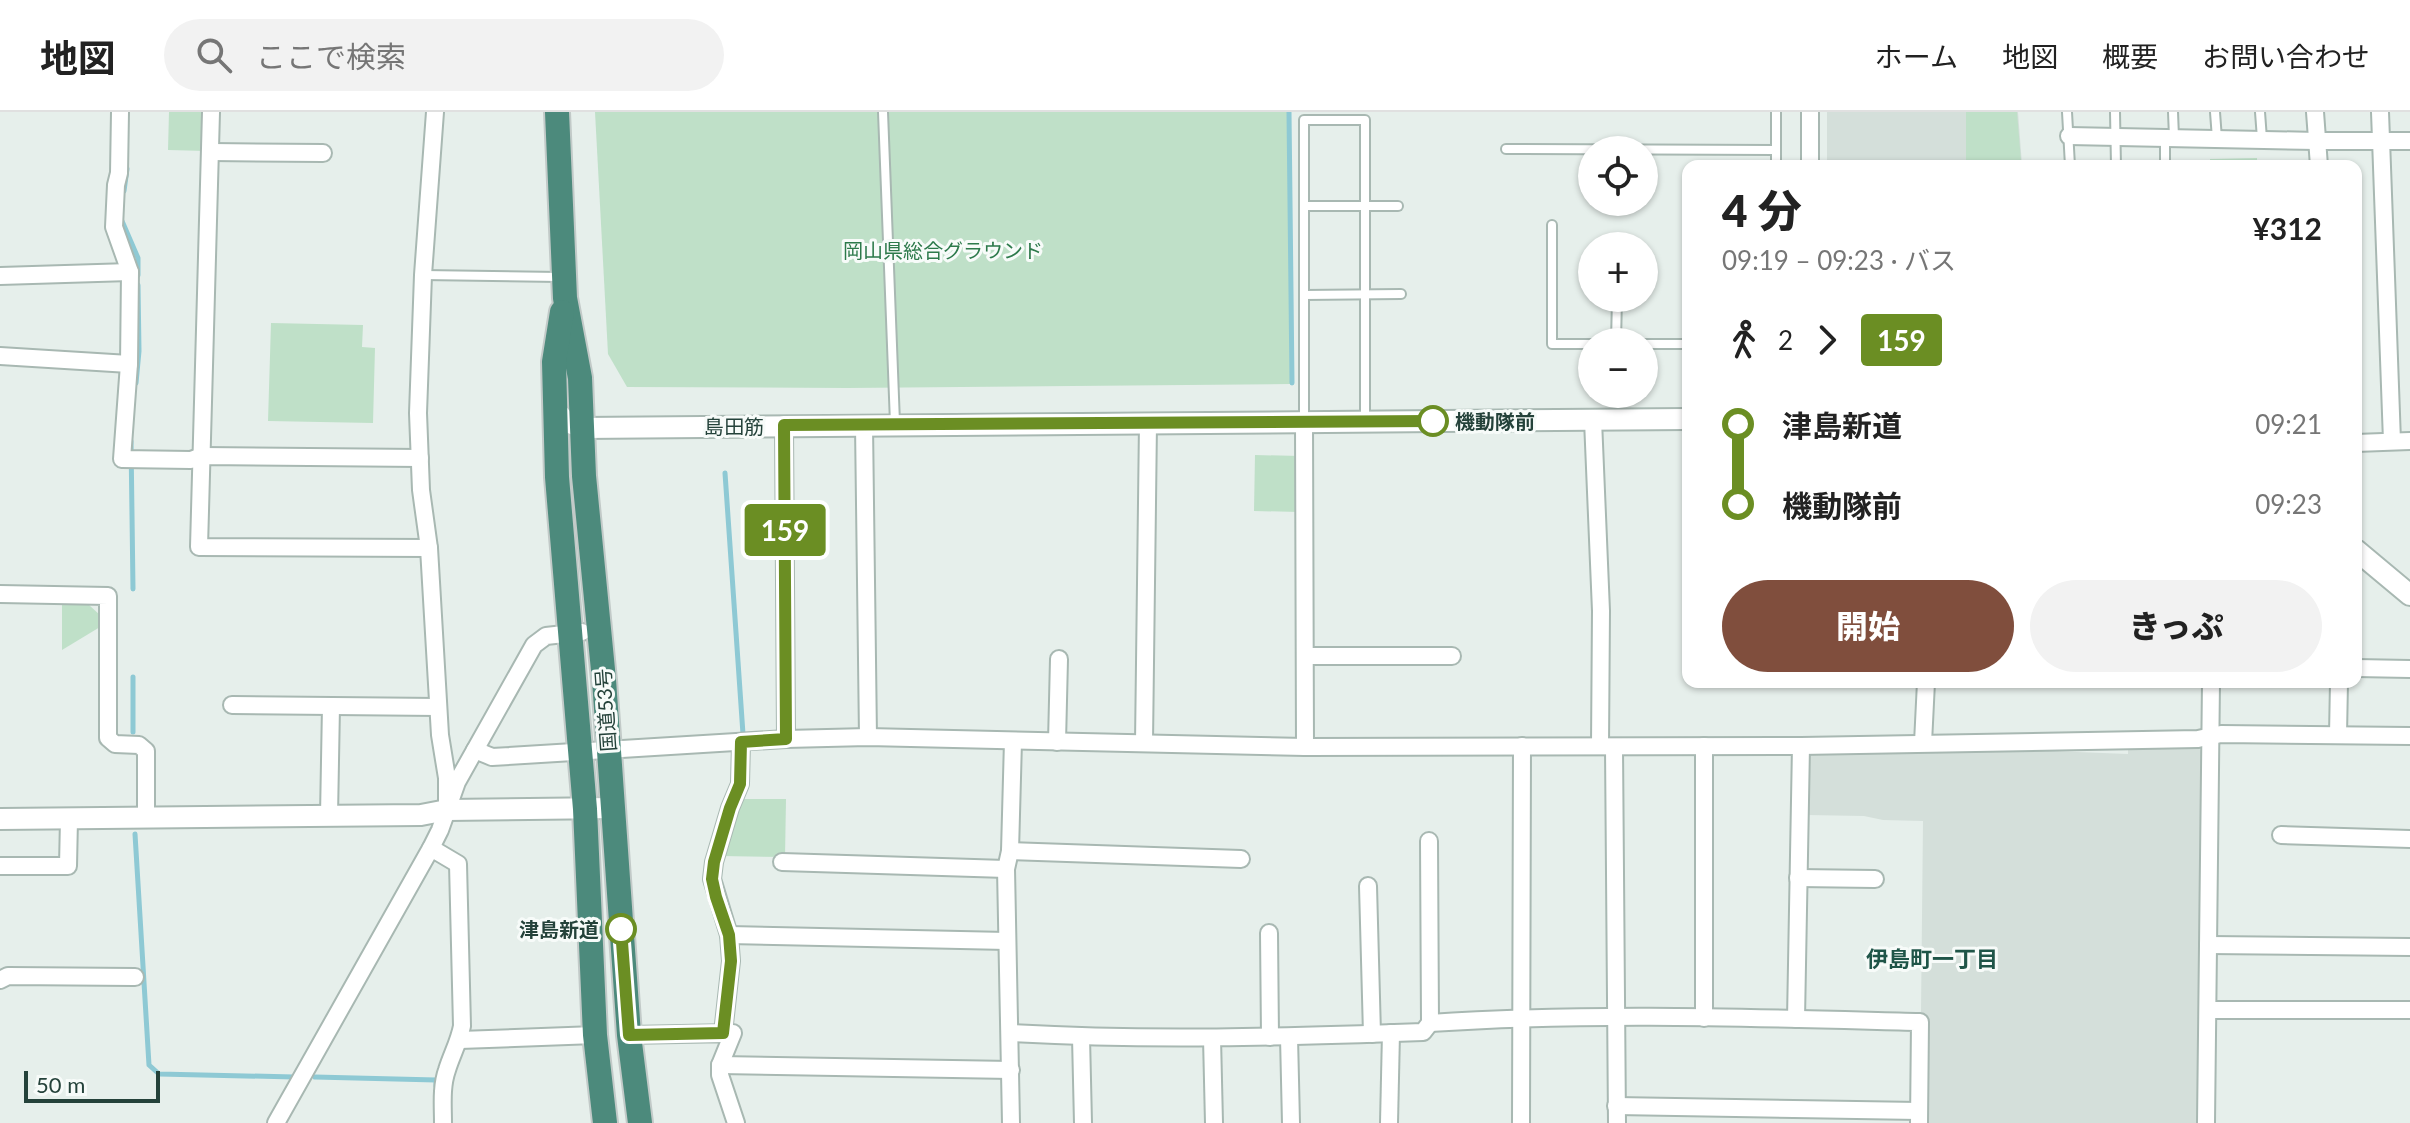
<!DOCTYPE html>
<html lang="ja">
<meta charset="utf-8">
<style>
:root{--surface:#fff;--page:#f2f2f2;--text:#222;--muted:#767676;--line:#e0e0e0;--accent:#804e3d}
body{margin:0;font-family:Lato,"Noto Sans JP",sans-serif;background:var(--page);color:var(--text);height:100vh;display:flex;flex-direction:column;font-size:30px;white-space:nowrap}
*{box-sizing:border-box;margin:0}
p{font-size:26px;color:var(--muted)}
.icon{flex:none;width:44px;height:44px;fill:none;stroke:currentColor;stroke-width:2;stroke-linecap:round;stroke-linejoin:round}
.map{position:relative;flex:1;overflow:hidden}
.drawer{position:absolute;left:1682px;top:48px;width:680px;height:528px;display:flex;flex-direction:column;background:var(--surface);border-radius:16px;box-shadow:0 2px 6px #0004}
.drawer>*{flex:none}
.badge{padding:0 16px;border-radius:6px;font-size:28px;line-height:52px}
.buttons{position:absolute;left:1578px;top:24px;display:grid;gap:16px}
.buttons a{display:grid;place-items:center;width:80px;height:80px;border-radius:50%;background:var(--surface);box-shadow:0 2px 6px #0004;font-size:40px}
.scale{position:absolute;left:24px;bottom:20px;width:136px;box-sizing:border-box;padding-left:8px;border:4px solid #24423a;border-top:0;font-size:22px;line-height:28px;white-space:nowrap;color:#24423a;-webkit-text-stroke:6px #f7fbf9;paint-order:stroke}
.map>.badge{position:absolute;translate:-50% -50%;box-shadow:0 0 0 4px #fff}
.legs{display:flex;align-items:center;gap:12px;height:88px;padding:0 40px;font-size:26px}
.legs p{margin-inline-start:auto}
.headline{display:flex;align-items:center;justify-content:space-between;height:136px;padding:0 40px}
h1{font-size:44px;font-weight:800;line-height:60px}
.cta{display:flex;gap:16px;margin-top:auto;padding:16px 40px}
.cta a{flex:1;height:92px;border-radius:48px;background:var(--accent);color:#fff;font-size:32px;font-weight:800;line-height:92px;text-align:center}
.cta a+a{background:var(--page);color:var(--text)}
ul{padding:0 40px;list-style:none}
li{display:flex;align-items:center;gap:28px;height:80px;font-size:30px}
li i{display:grid;place-items:center;width:12px;height:100%;margin:0 10px;background:currentColor}
li i::after{content:'';width:20px;height:20px;margin:-10px;border:6px solid;border-radius:50%;background:var(--surface)}
li p{margin-inline-start:auto}
li:first-child i{background:linear-gradient(#0000 50%,currentColor 0)}
li:last-child i{background:linear-gradient(currentColor 50%,#0000 0)}
header{display:flex;align-items:center;gap:48px;box-sizing:border-box;height:112px;padding:0 40px;background:var(--surface);border-bottom:2px solid var(--line)}
header strong{font-size:38px}
nav{display:flex;gap:44px;margin-inline-start:auto;font-size:28px}
.search{width:560px;height:72px;background:var(--page);display:flex;align-items:center;gap:20px;box-sizing:border-box;padding:0 28px;border-radius:44px;color:var(--muted);font-size:30px}
.map>svg:first-child{display:block}
.built{fill:#d4dfda}
.green{fill:#bfe0c8}
.lines{fill:none;stroke-linecap:round;stroke-linejoin:round}
.stream{stroke:#8ec9d4;stroke-width:5}
.service-casing{stroke:#a8b8b2;stroke-width:12}
.minor-casing{stroke:#a8b8b2;stroke-width:20}
.tertiary-casing{stroke:#a8b8b2;stroke-width:24}
.trunk-casing{stroke:#c2cac8;stroke-width:28}
.service{stroke:#fff;stroke-width:8}
.minor{stroke:#fff;stroke-width:16}
.tertiary{stroke:#fff;stroke-width:20}
.trunk{stroke:#4c8a7c;stroke-width:24}
.line-1-casing{stroke:#fff;stroke-width:18}
.line-1{stroke:#6b8e23;stroke-width:12}
.stop-1-dot{fill:#fff;stroke:#6b8e23;stroke-width:4}
.labels{text-anchor:middle;dominant-baseline:central;stroke-width:6;stroke-linejoin:round;paint-order:stroke}
.park-label{font-size:20px;fill:#2d7a4b;stroke:#f7fbf9}
.stop-label{font-size:20px;font-weight:bold;fill:#24423a;stroke:#f7fbf9;text-anchor:start}
.street-label{font-size:20px;fill:#24423a;stroke:#f7fbf9}
.neighbourhood-label{font-size:22px;font-weight:bold;fill:#1f5548;stroke:#f7fbf9}
</style>
<header>
<strong>地図</strong>
<div class="search"><svg class="icon" aria-label="search" viewBox="0 0 24 24"><circle cx="10" cy="10" r="6"/><path d="M15 15l6 6"/></svg>ここで検索</div>
<nav><a>ホーム</a><a>地図</a><a>概要</a><a>お問い合わせ</a></nav>
</header>
<div class="map">
<svg width="2410" height="1011" viewBox="0 0 2410 1011">
<rect width="100%" height="100%" fill="#e6efeb"/>
<g class="built">
<path d="M 1827,0 L 2018,0 L 2022,53 L 1827,54 Z"/>
<path d="M 2198,635 L 2202,640 L 2198,1011 L 1925,1011 L 1925,904 L 1921,900 L 1923,709 L 1883,708 L 1864,704 L 1807,703 L 1804,648 L 1809,640 L 1996,637 L 2128,642 L 2128,636 Z"/>
</g>
<g class="green">
<path d="M 169,0 L 207,0 L 207,39 L 168,38 Z"/>
<path d="M 595,0 L 1288,0 L 1290,272 L 847,276 L 627,275 L 608,242 Z"/>
<path d="M 1966,0 L 2017,0 L 2021,49 L 1966,48 Z"/>
<path d="M 2257,46 L 2257,54 L 2210,54 L 2210,47 Z"/>
<path d="M 271,211 L 363,213 L 362,235 L 375,236 L 373,311 L 268,309 Z"/>
<path d="M 1255,343 L 1300,344 L 1299,400 L 1254,399 Z"/>
<path d="M 62,493 L 89,493 L 101,504 L 100,515 L 62,538 Z"/>
<path d="M 742,687 L 786,687 L 785,745 L 721,744 Z"/>
</g>
<g class="lines">
<g class="stream">
<path d="M 1289,0 L 1292,271"/>
<path d="M 124,79 L 127,57"/>
<path d="M 122,109 L 138,146 L 138,163"/>
<path d="M 136,271 L 139,239 L 138,173"/>
<path d="M 131,329 L 133,477"/>
<path d="M 725,361 L 743,622"/>
<path d="M 133,620 L 133,565"/>
<path d="M 135,722 L 149,953 L 159,962 L 294,965"/>
<path d="M 315,965 L 436,968 L 436,974"/>
</g>
<defs>
<g id="service">
<path d="M 883,0 L 895,311"/>
<path d="M 2067,0 L 2070,54"/>
<path d="M 2115,0 L 2116,54"/>
<path d="M 2173,0 L 2174,25"/>
<path d="M 2215,0 L 2217,27"/>
<path d="M 2260,0 L 2262,27"/>
<path d="M 2165,26 L 2165,54"/>
<path d="M 1506,37 L 1776,38"/>
<path d="M 1776,54 L 1776,0"/>
<path d="M 1304,94 L 1398,94"/>
<path d="M 1552,113 L 1552,232 L 1592,232"/>
<path d="M 423,163 L 559,165"/>
<path d="M 1304,183 L 1401,182"/>
<path d="M 1616,230 L 1617,186"/>
<path d="M 1644,232 L 1688,232"/>
<path d="M 1304,309 L 1304,8 L 1365,8 L 1365,309"/>
</g>
<g id="minor">
<path d="M 120,0 L 119,61 L 116,73 L 114,115 L 130,160 L 129,252 L 122,347 L 191,348 L 202,344 L 420,346"/>
<path d="M 211,0 L 199,435 L 429,436"/>
<path d="M 435,0 L 423,163 L 418,301 L 421,378 L 429,436 L 440,623 L 447,666 L 447,698"/>
<path d="M 1810,0 L 1810,54"/>
<path d="M 2315,0 L 2319,54"/>
<path d="M 2380,0 L 2392,329"/>
<path d="M 2069,24 L 2317,29 L 2410,29"/>
<path d="M 211,40 L 323,41"/>
<path d="M 0,164 L 130,160"/>
<path d="M 0,244 L 129,252"/>
<path d="M 1593,308 L 1601,499 L 1600,633"/>
<path d="M 1304,310 L 1305,635"/>
<path d="M 784,313 L 786,627"/>
<path d="M 864,313 L 868,625"/>
<path d="M 2356,331 L 2410,329"/>
<path d="M 0,482 L 108,484 L 108,626 L 115,632 L 139,633 L 146,639 L 146,705"/>
<path d="M 1306,544 L 1452,544"/>
<path d="M 2356,556 L 2410,557"/>
<path d="M 232,593 L 438,595"/>
<path d="M 2338,623 L 2339,570"/>
<path d="M 1057,630 L 1059,547"/>
<path d="M 1144,631 L 1148,311"/>
<path d="M 1923,631 L 1926,570"/>
<path d="M 1704,634 L 1704,906"/>
<path d="M 1614,635 L 1617,1011"/>
<path d="M 475,638 L 492,645 L 786,627 L 868,625 L 1305,635 L 1801,634 L 2198,627 L 2221,622 L 2410,624"/>
<path d="M 329,704 L 331,594"/>
<path d="M 2281,723 L 2410,727"/>
<path d="M 431,736 L 458,752 L 462,914 C 459,930 452,942 447,958 C 441,975 443,994 443,1011"/>
<path d="M 1010,739 L 1241,747"/>
<path d="M 782,750 L 1006,757"/>
<path d="M 0,754 L 68,754 L 69,707"/>
<path d="M 1798,766 L 1875,767"/>
<path d="M 1368,774 L 1372,922"/>
<path d="M 1269,821 L 1270,925"/>
<path d="M 729,823 L 1007,829"/>
<path d="M 2208,833 L 2410,835"/>
<path d="M 0,868 L 8,864 L 135,865"/>
<path d="M 2208,898 L 2410,898"/>
<path d="M 1796,907 L 1801,634"/>
<path d="M 1430,911 C 1593,900 1757,906 1920,910 L 1919,1011"/>
<path d="M 723,921 L 731,849 L 729,823 L 712,767 L 714,750 L 730,696 L 740,672 L 741,630"/>
<path d="M 1010,921 C 1148,929 1285,925 1423,920 L 1430,911 L 1429,729"/>
<path d="M 629,923 L 733,921 L 720,953 L 720,963 L 736,1011"/>
<path d="M 1081,925 L 1083,1011"/>
<path d="M 1289,925 L 1291,1011"/>
<path d="M 1212,926 L 1214,1011"/>
<path d="M 460,928 L 595,923"/>
<path d="M 720,953 L 1011,958"/>
<path d="M 1616,994 L 1919,999"/>
<path d="M 276,1011 L 431,736 L 440,718 L 457,670 L 534,533 L 546,524 L 582,520"/>
<path d="M 1011,1011 L 1006,757 L 1010,739 L 1013,629"/>
<path d="M 1389,1011 L 1391,921"/>
<path d="M 1521,1011 L 1522,634"/>
<path d="M 2206,1011 L 2211,570"/>
</g>
<g id="tertiary">
<path d="M 555,297 L 565,309 L 582,316 L 1688,307"/>
<path d="M 2356,438 L 2410,483"/>
<path d="M 0,707 L 421,703 L 447,698 L 612,696"/>
</g>
<g id="trunk">
<path d="M 557,0 L 565,186 L 580,266 L 584,364 L 604,568 L 629,923 L 640,1011"/>
<path d="M 562,200 L 554,250 L 557,365 L 585,697 L 595,923 L 605,1011"/>
</g>
</defs>
<use href="#service" class="service-casing"/>
<use href="#minor" class="minor-casing"/>
<use href="#tertiary" class="tertiary-casing"/>
<use href="#trunk" class="trunk-casing"/>
<use href="#service" class="service"/>
<use href="#minor" class="minor"/>
<use href="#tertiary" class="tertiary"/>
<use href="#trunk" class="trunk"/>
</g>
<g class="lines">
<defs>
<path id="line-1" d="M 621,817 L 629,923 L 723,921 L 731,849 L 729,823 L 716,785 L 712,767 L 714,750 L 730,696 L 740,672 L 741,630 L 786,627 L 784,313 L 1433,309"/>
</defs>
<use href="#line-1" class="line-1-casing"/>
<use href="#line-1" class="line-1"/>
</g>
<g class="stop-1-dot">
<circle cx="1433" cy="309" r="14"/>
<circle cx="621" cy="817" r="14"/>
</g>
<g class="labels">
<g class="park-label">
<text x="943" y="138">岡山県総合グラウンド</text>
</g>
<g class="stop-label">
<text x="1455" y="309">機動隊前</text>
<text x="599" y="817" text-anchor="end">津島新道</text>
</g>
<g class="street-label">
<text x="734" y="314">島田筋</text>
<text transform="translate(605 598) rotate(-94)">国道53号</text>
</g>
<g class="neighbourhood-label">
<text x="1932" y="846">伊島町一丁目</text>
</g>
</g>
</svg>
<div class="buttons">
<a><svg class="icon" aria-label="locate" viewBox="0 0 24 24"><circle cx="12" cy="12" r="6"/><path d="M12 2v4M12 18v4M2 12h4M18 12h4"/></svg></a>
<a>+</a>
<a>−</a>
</div>
<div class="scale">50 m</div>
<b class="badge" style="left:785px;top:418px;background:#6b8e23;color:#fff">159</b>
<section class="drawer">
<div class="headline"><div><h1>4 分</h1><p>09:19 – 09:23 · バス</p></div><b>¥312</b></div>
<div class="legs"><svg class="icon" aria-label="walk" viewBox="0 0 24 24"><circle cx="13" cy="4" r="2"/><path d="M13 8l-2 6 4 7M11 14l-3 7M7 12l3-4h3l4 4"/></svg>2<svg class="icon" aria-label="forward" viewBox="0 0 24 24"><path d="M9 5l7 7-7 7"/></svg><b class="badge" style="background:#6b8e23;color:#fff">159</b></div>
<ul>
<li><i style="color:#6b8e23"></i><b>津島新道</b><p>09:21</p></li>
<li><i style="color:#6b8e23"></i><b>機動隊前</b><p>09:23</p></li>
</ul>
<div class="cta"><a>開始</a><a>きっぷ</a></div>
</section>
</div>
